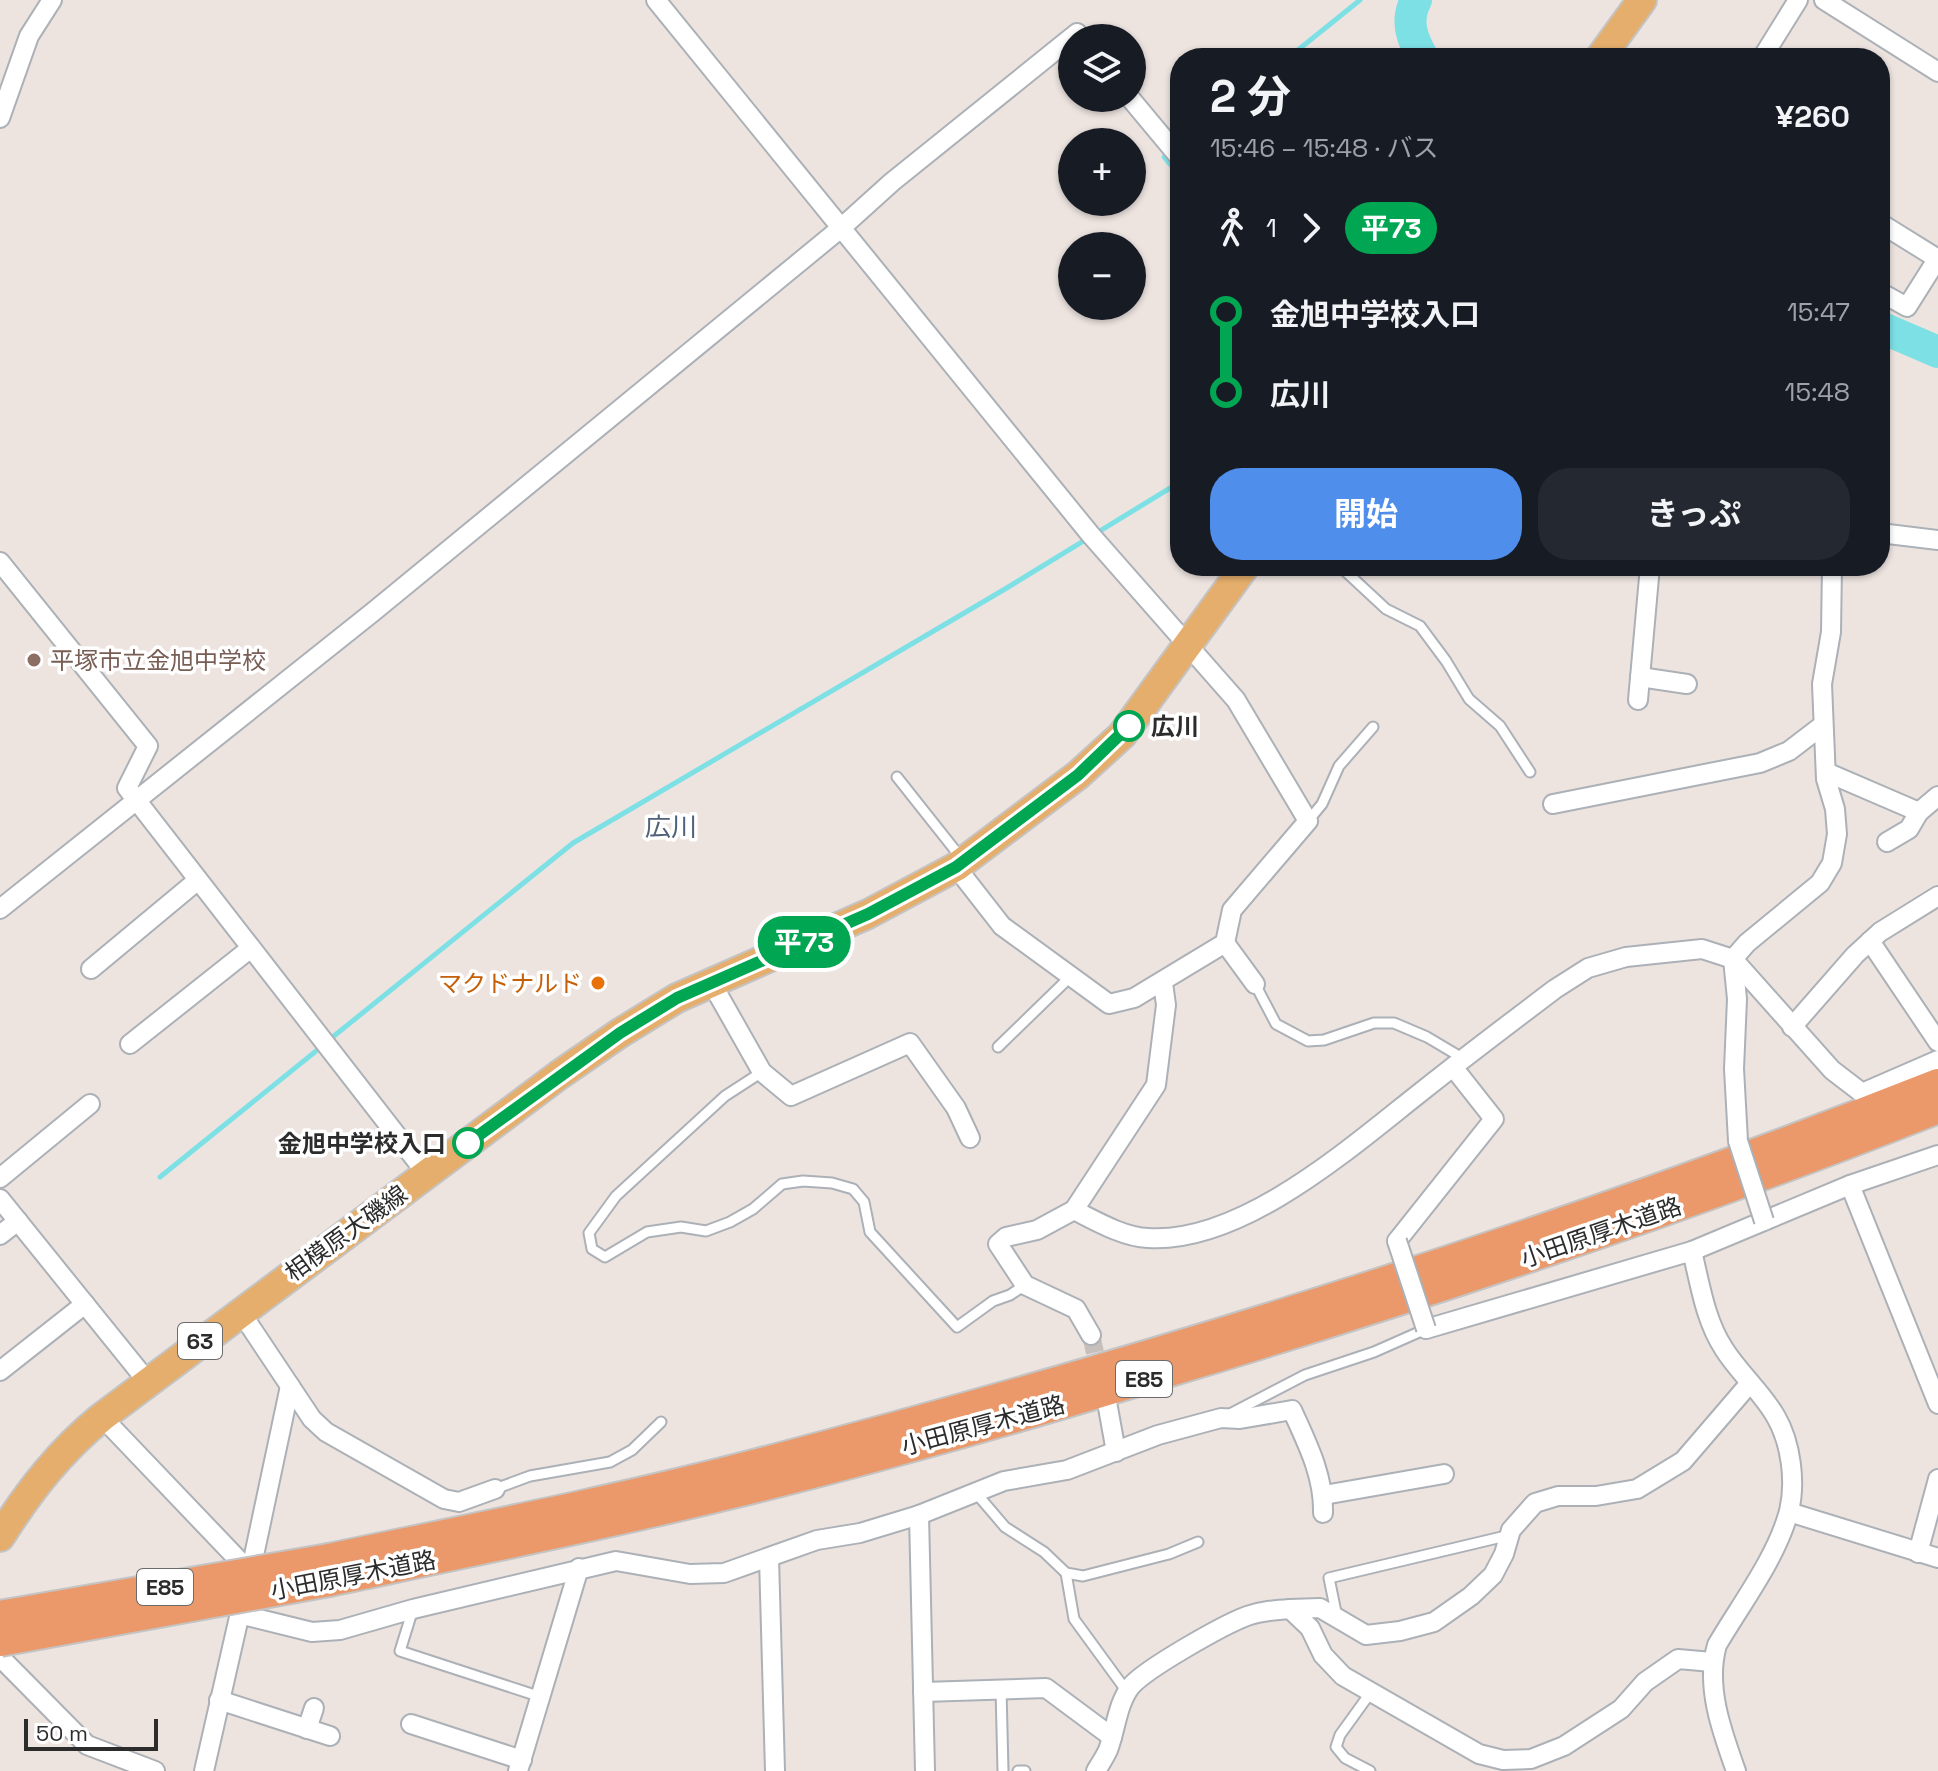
<!DOCTYPE html>
<html lang="ja">
<meta charset="utf-8">
<style>
:root{--surface:#171b24;--page:#242831;--text:#f1f3f6;--muted:#9ea1a6;--accent:#4f8eeb}
body{margin:0;font-family:"Space Grotesk","Noto Sans JP",sans-serif;background:var(--page);color:var(--text);height:100vh;display:flex;flex-direction:column;font-size:30px;white-space:nowrap}
*{box-sizing:border-box;margin:0}
p{font-size:26px;color:var(--muted)}
.icon{flex:none;width:44px;height:44px;fill:none;stroke:currentColor;stroke-width:2;stroke-linecap:round;stroke-linejoin:round}
.map{position:relative;flex:1;overflow:hidden}
.side{position:absolute;left:1170px;top:48px;width:720px;height:528px;display:flex;flex-direction:column;background:var(--surface);border-radius:32px;box-shadow:0 2px 6px #0004}
.side>*{flex:none}
.badge{padding:0 16px;border-radius:26px;font-size:28px;line-height:52px}
.buttons{position:absolute;left:1058px;top:24px;display:grid;gap:16px}
.buttons a{display:grid;place-items:center;width:88px;height:88px;border-radius:50%;background:var(--surface);box-shadow:0 2px 6px #0004;font-size:40px}
.scale{position:absolute;left:24px;bottom:20px;width:134px;box-sizing:border-box;padding-left:8px;border:4px solid #2c2c2c;border-top:0;font-size:22px;line-height:28px;white-space:nowrap;color:#2c2c2c;-webkit-text-stroke:6px #fff;paint-order:stroke}
.map>.badge{position:absolute;translate:-50% -50%;box-shadow:0 0 0 4px #fff}
.legs{display:flex;align-items:center;gap:12px;height:88px;padding:0 40px;font-size:26px}
.legs p{margin-inline-start:auto}
.head{display:flex;align-items:center;justify-content:space-between;height:136px;padding:0 40px}
h1{font-size:44px;font-weight:700;line-height:60px}
.primary-button{display:flex;gap:16px;margin-top:auto;padding:16px 40px}
.primary-button a{flex:1;height:92px;border-radius:32px;background:var(--accent);color:#fff;font-size:32px;font-weight:700;line-height:92px;text-align:center}
.primary-button a+a{background:var(--page);color:var(--text)}
ul{padding:0 40px;list-style:none}
li{display:flex;align-items:center;gap:28px;height:80px;font-size:30px}
li i{display:grid;place-items:center;width:12px;height:100%;margin:0 10px;background:currentColor}
li i::after{content:'';width:20px;height:20px;margin:-10px;border:6px solid;border-radius:50%;background:var(--surface)}
li p{margin-inline-start:auto}
li:first-child i{background:linear-gradient(#0000 50%,currentColor 0)}
li:last-child i{background:linear-gradient(currentColor 50%,#0000 0)}
.map>svg:first-child{display:block}
.lines{fill:none;stroke-linecap:round;stroke-linejoin:round}
.stream{stroke:#7de0e5;stroke-width:5}
.river{stroke:#7de0e5;stroke-width:32}
.minor-tunnel{stroke:#c6bfbc;stroke-width:18;stroke-dasharray:18 9;stroke-linecap:butt}
.service-casing{stroke:#acb1b7;stroke-width:13}
.minor-casing{stroke:#acb1b7;stroke-width:22}
.primary-casing{stroke:#c4c4c4;stroke-width:32}
.trunk-casing{stroke:#c4c4c4;stroke-width:34}
.service{stroke:#fff;stroke-width:9}
.minor{stroke:#fff;stroke-width:18}
.primary{stroke:#e5ae6c;stroke-width:28}
.trunk{stroke:#eb996a;stroke-width:30}
.minor-bridge-casing{stroke:#acb1b7;stroke-width:22;stroke-linecap:butt}
.trunk-bridge-casing{stroke:#c4c4c4;stroke-width:34;stroke-linecap:butt}
.minor-bridge{stroke:#fff;stroke-width:18}
.trunk-bridge{stroke:#eb996a;stroke-width:30}
.line-1-casing{stroke:#fff;stroke-width:18}
.line-1{stroke:#00a651;stroke-width:12}
.education-dot{fill:#8d6e63;stroke:#fff;stroke-width:3}
.stop-1-dot{fill:#fff;stroke:#00a651;stroke-width:4}
.food-dot{fill:#e8710a;stroke:#fff;stroke-width:3}
.labels{text-anchor:middle;dominant-baseline:central;stroke-width:7;stroke-linejoin:round;paint-order:stroke}
.shield{fill:#fff;stroke:#6b6b6b;stroke-width:2}
.shield-label{font-size:22px;font-weight:bold;fill:#2c2c2c}
.education-label{font-size:24px;fill:#785e54;stroke:#fff;text-anchor:start}
.stop-label{font-size:24px;font-weight:bold;fill:#2c2c2c;stroke:#fff;text-anchor:start}
.food-label{font-size:24px;fill:#c56008;stroke:#fff;text-anchor:end}
.street-label{font-size:24px;fill:#2c2c2c;stroke:#fff}
.neighbourhood-label{font-size:26px;fill:#50617a;stroke:#fff}
</style>
<div class="map">
<svg width="1938" height="1771" viewBox="0 0 1938 1771">
<rect width="100%" height="100%" fill="#ede4e0"/>
<g class="lines">
<g class="stream">
<path d="M 1288,58 L 1360,0"/>
<path d="M 1169,153 L 1164,157 L 1180,176"/>
<path d="M 329,1040 L 573,843 L 1005,589 L 1180,482"/>
<path d="M 160,1177 L 321,1047"/>
</g>
<g class="river">
<path d="M 1416,0 C 1405,21 1412,39 1423,58"/>
<path d="M 1880,327 L 1938,352"/>
</g>
<path class="minor-tunnel" d="M 1091,1335 L 1101,1379"/>
<defs>
<g id="service">
<path d="M 1345,566 L 1344,570 L 1386,609 L 1420,626 L 1446,661 L 1469,699 L 1500,726 L 1530,772"/>
<path d="M 897,777 L 962,859"/>
<path d="M 1308,821 L 1322,804 L 1339,766 L 1373,727"/>
<path d="M 1255,984 L 1276,1024 L 1308,1041 L 1324,1040 L 1374,1023 L 1394,1023 L 1427,1037 L 1464,1059"/>
<path d="M 998,1047 L 1070,977"/>
<path d="M 762,1072 L 725,1096 L 616,1196 L 589,1233 L 592,1249 L 605,1257 L 647,1232 L 681,1227 L 706,1231 L 730,1222 L 753,1209 L 782,1184 L 803,1181 L 832,1183 L 853,1189 L 864,1202 L 870,1232 L 957,1327 L 993,1301 L 1010,1295 L 1025,1285"/>
<path d="M 1228,1415 L 1305,1375 L 1374,1352 L 1426,1329"/>
<path d="M 495,1489 L 530,1476 L 610,1462 L 632,1450 L 661,1422"/>
<path d="M 976,1493 L 1005,1527 L 1044,1552 L 1066,1573 L 1083,1576 L 1169,1554 L 1198,1542"/>
<path d="M 1066,1573 L 1074,1619 L 1128,1693"/>
<path d="M 413,1609 L 400,1651 L 541,1697"/>
<path d="M 1337,1617 L 1329,1578 L 1510,1535"/>
<path d="M 1001,1689 L 1003,1771"/>
<path d="M 1018,1771 L 1025,1771"/>
<path d="M 1370,1771 L 1345,1758 L 1336,1747 L 1340,1735 L 1371,1692"/>
</g>
<g id="minor">
<path d="M 656,0 L 1090,534 L 1236,700 L 1308,821 L 1232,910 L 1225,943 L 1134,998 L 1109,1004 L 1002,926 L 956,867"/>
<path d="M 1824,0 L 1938,72"/>
<path d="M 1762,58 L 1798,0"/>
<path d="M 1130,98 L 1180,158"/>
<path d="M 0,118 L 29,36 L 52,0"/>
<path d="M 1880,223 L 1938,259"/>
<path d="M 1880,292 L 1907,307 L 1938,258"/>
<path d="M 1880,533 L 1938,540"/>
<path d="M 0,562 L 148,746 L 127,788 L 426,1173"/>
<path d="M 1640,677 L 1687,684"/>
<path d="M 1638,700 L 1650,566"/>
<path d="M 1826,772 L 1919,812 L 1938,796"/>
<path d="M 1553,804 L 1760,763 L 1789,751 L 1823,725"/>
<path d="M 1887,842 L 1909,829 L 1919,812"/>
<path d="M 0,909 L 373,612 L 841,228 L 892,182 L 1077,33 L 1080,38"/>
<path d="M 1870,941 L 1938,1042"/>
<path d="M 1225,943 L 1255,984"/>
<path d="M 91,969 L 198,880"/>
<path d="M 711,982 L 762,1072 L 791,1096 L 910,1043 L 956,1108 L 970,1138"/>
<path d="M 1792,1027 L 1855,955 L 1880,932 L 1938,896"/>
<path d="M 130,1044 L 251,948"/>
<path d="M 1738,1141 L 1734,1069 L 1737,999 L 1733,959 L 1747,943 L 1820,883 L 1832,863 L 1837,834 L 1835,809 L 1826,779 L 1822,684 L 1831,632 L 1832,566"/>
<path d="M 0,1178 L 90,1104"/>
<path d="M 1850,1185 L 1938,1404"/>
<path d="M 0,1199 L 147,1381"/>
<path d="M 1074,1210 C 1096,1221 1123,1237 1148,1238 C 1242,1244 1351,1147 1421,1092 C 1465,1057 1510,1023 1555,989 L 1588,968 L 1626,957 L 1702,949 L 1733,959 L 1832,1070 L 1862,1093 L 1938,1060"/>
<path d="M 0,1235 L 18,1221"/>
<path d="M 1397,1241 L 1494,1119 L 1453,1067"/>
<path d="M 1692,1251 C 1700,1284 1705,1320 1724,1349 C 1739,1373 1762,1392 1776,1417 C 1791,1443 1796,1482 1789,1511 C 1777,1557 1741,1604 1717,1645 C 1705,1686 1722,1732 1736,1771"/>
<path d="M 240,1311 L 312,1419 L 326,1432 L 444,1499 L 459,1502 L 495,1489"/>
<path d="M 1426,1329 L 1692,1251 L 1850,1185 L 1938,1155"/>
<path d="M 1091,1335 L 1076,1309 L 1025,1285 L 998,1244 L 1006,1237 L 1037,1230 L 1074,1210 L 1156,1085 L 1166,1005 L 1163,983"/>
<path d="M 0,1371 L 85,1304"/>
<path d="M 1107,1402 L 1116,1452"/>
<path d="M 102,1417 L 251,1573"/>
<path d="M 1324,1495 L 1444,1474"/>
<path d="M 1789,1512 L 1938,1558"/>
<path d="M 919,1515 L 925,1771"/>
<path d="M 1918,1553 L 1938,1479"/>
<path d="M 769,1558 L 775,1771"/>
<path d="M 249,1579 L 290,1386"/>
<path d="M 1290,1609 L 1320,1608 L 1366,1635 L 1400,1631 L 1434,1622 L 1471,1596 L 1493,1575 L 1504,1554 L 1511,1530 L 1535,1503 L 1558,1496 L 1596,1496 L 1637,1489 L 1683,1461 L 1750,1383"/>
<path d="M 239,1614 L 312,1632 L 340,1630 L 413,1609 L 616,1561 L 690,1574 L 724,1573 L 817,1540 L 860,1533 L 919,1515 L 1004,1481 L 1067,1470 L 1158,1435 L 1221,1418 L 1240,1419 L 1292,1410 C 1307,1443 1324,1476 1323,1513"/>
<path d="M 0,1657 L 87,1745 L 155,1771"/>
<path d="M 923,1692 L 1046,1688 L 1112,1737"/>
<path d="M 219,1700 L 330,1736"/>
<path d="M 411,1724 L 522,1760"/>
<path d="M 307,1729 L 314,1708"/>
<path d="M 204,1771 L 242,1604"/>
<path d="M 518,1771 L 579,1568"/>
<path d="M 1096,1771 C 1100,1764 1105,1757 1108,1750 C 1116,1729 1117,1704 1131,1686 C 1147,1668 1223,1625 1247,1616 C 1261,1611 1275,1610 1290,1609 L 1310,1628 L 1323,1655 L 1343,1676 L 1479,1754 L 1503,1760 L 1531,1759 L 1564,1746 L 1621,1709 L 1645,1682 L 1678,1659 L 1712,1662"/>
</g>
<g id="primary">
<path d="M 1600,58 L 1642,0"/>
<path d="M 0,1537 C 29,1491 60,1451 102,1417 L 559,1075 L 620,1033 L 677,998 L 868,914 L 956,867 L 1078,775 L 1122,735 L 1245,566"/>
</g>
<g id="trunk">
<path d="M 329,1559 C 472,1529 616,1501 758,1464 C 1157,1360 1554,1236 1938,1084"/>
<path d="M 329,1581 C 472,1551 615,1522 757,1487 C 899,1452 1040,1411 1180,1368 C 1436,1291 1690,1206 1938,1108"/>
</g>
</defs>
<use href="#service" class="service-casing"/>
<use href="#minor" class="minor-casing"/>
<use href="#primary" class="primary-casing"/>
<use href="#trunk" class="trunk-casing"/>
<use href="#service" class="service"/>
<use href="#minor" class="minor"/>
<use href="#primary" class="primary"/>
<use href="#trunk" class="trunk"/>
<defs>
<g id="minor-bridge">
<path d="M 1738,1141 L 1764,1221"/>
<path d="M 1397,1241 L 1426,1329"/>
</g>
<g id="trunk-bridge">
<path d="M 0,1616 L 329,1559"/>
<path d="M 0,1641 L 329,1581"/>
</g>
</defs>
<use href="#minor-bridge" class="minor-bridge-casing"/>
<use href="#trunk-bridge" class="trunk-bridge-casing"/>
<use href="#minor-bridge" class="minor-bridge"/>
<use href="#trunk-bridge" class="trunk-bridge"/>
</g>
<g class="lines">
<defs>
<path id="line-1" d="M 468,1143 L 620,1033 L 677,998 L 868,914 L 956,867 L 1078,775 L 1129,726"/>
</defs>
<use href="#line-1" class="line-1-casing"/>
<use href="#line-1" class="line-1"/>
</g>
<circle class="education-dot" cx="34" cy="660" r="8"/>
<g class="stop-1-dot">
<circle cx="1129" cy="726" r="14"/>
<circle cx="468" cy="1143" r="14"/>
</g>
<circle class="food-dot" cx="598" cy="983" r="8"/>
<g class="labels">
<g class="shield">
<rect x="178" y="1323" width="44" height="36" rx="6"/>
<rect x="1116" y="1361" width="56" height="36" rx="6"/>
<rect x="137" y="1569" width="56" height="36" rx="6"/>
</g>
<g class="shield-label">
<text x="200" y="1341">63</text>
<text x="1144" y="1379">E85</text>
<text x="165" y="1587">E85</text>
</g>
<g class="education-label">
<text x="50" y="660">平塚市立金旭中学校</text>
</g>
<g class="stop-label">
<text x="1151" y="726">広川</text>
<text x="446" y="1143" text-anchor="end">金旭中学校入口</text>
</g>
<g class="food-label">
<text x="582" y="983">マクドナルド</text>
</g>
<g class="street-label">
<text transform="translate(1601 1232) rotate(-19)">小田原厚木道路</text>
<text transform="translate(346 1233) rotate(-36)">相模原大磯線</text>
<text transform="translate(983 1425) rotate(-15)">小田原厚木道路</text>
<text transform="translate(353 1575) rotate(-11)">小田原厚木道路</text>
</g>
<g class="neighbourhood-label">
<text x="671" y="827">広川</text>
</g>
</g>
</svg>
<div class="buttons">
<a><svg class="icon" aria-label="layers" viewBox="0 0 24 24"><path d="M12 4l9 5-9 5-9-5zM3 14l9 5 9-5"/></svg></a>
<a>+</a>
<a>−</a>
</div>
<div class="scale">50 m</div>
<b class="badge" style="left:804px;top:942px;background:#00a651;color:#fff">平73</b>
<section class="side">
<div class="head"><div><h1>2 分</h1><p>15:46 – 15:48 · バス</p></div><b>¥260</b></div>
<div class="legs"><svg class="icon" aria-label="walk" viewBox="0 0 24 24"><circle cx="13" cy="4" r="2"/><path d="M13 8l-2 6 4 7M11 14l-3 7M7 12l3-4h3l4 4"/></svg>1<svg class="icon" aria-label="forward" viewBox="0 0 24 24"><path d="M9 5l7 7-7 7"/></svg><b class="badge" style="background:#00a651;color:#fff">平73</b></div>
<ul>
<li><i style="color:#00a651"></i><b>金旭中学校入口</b><p>15:47</p></li>
<li><i style="color:#00a651"></i><b>広川</b><p>15:48</p></li>
</ul>
<div class="primary-button"><a>開始</a><a>きっぷ</a></div>
</section>
</div>
